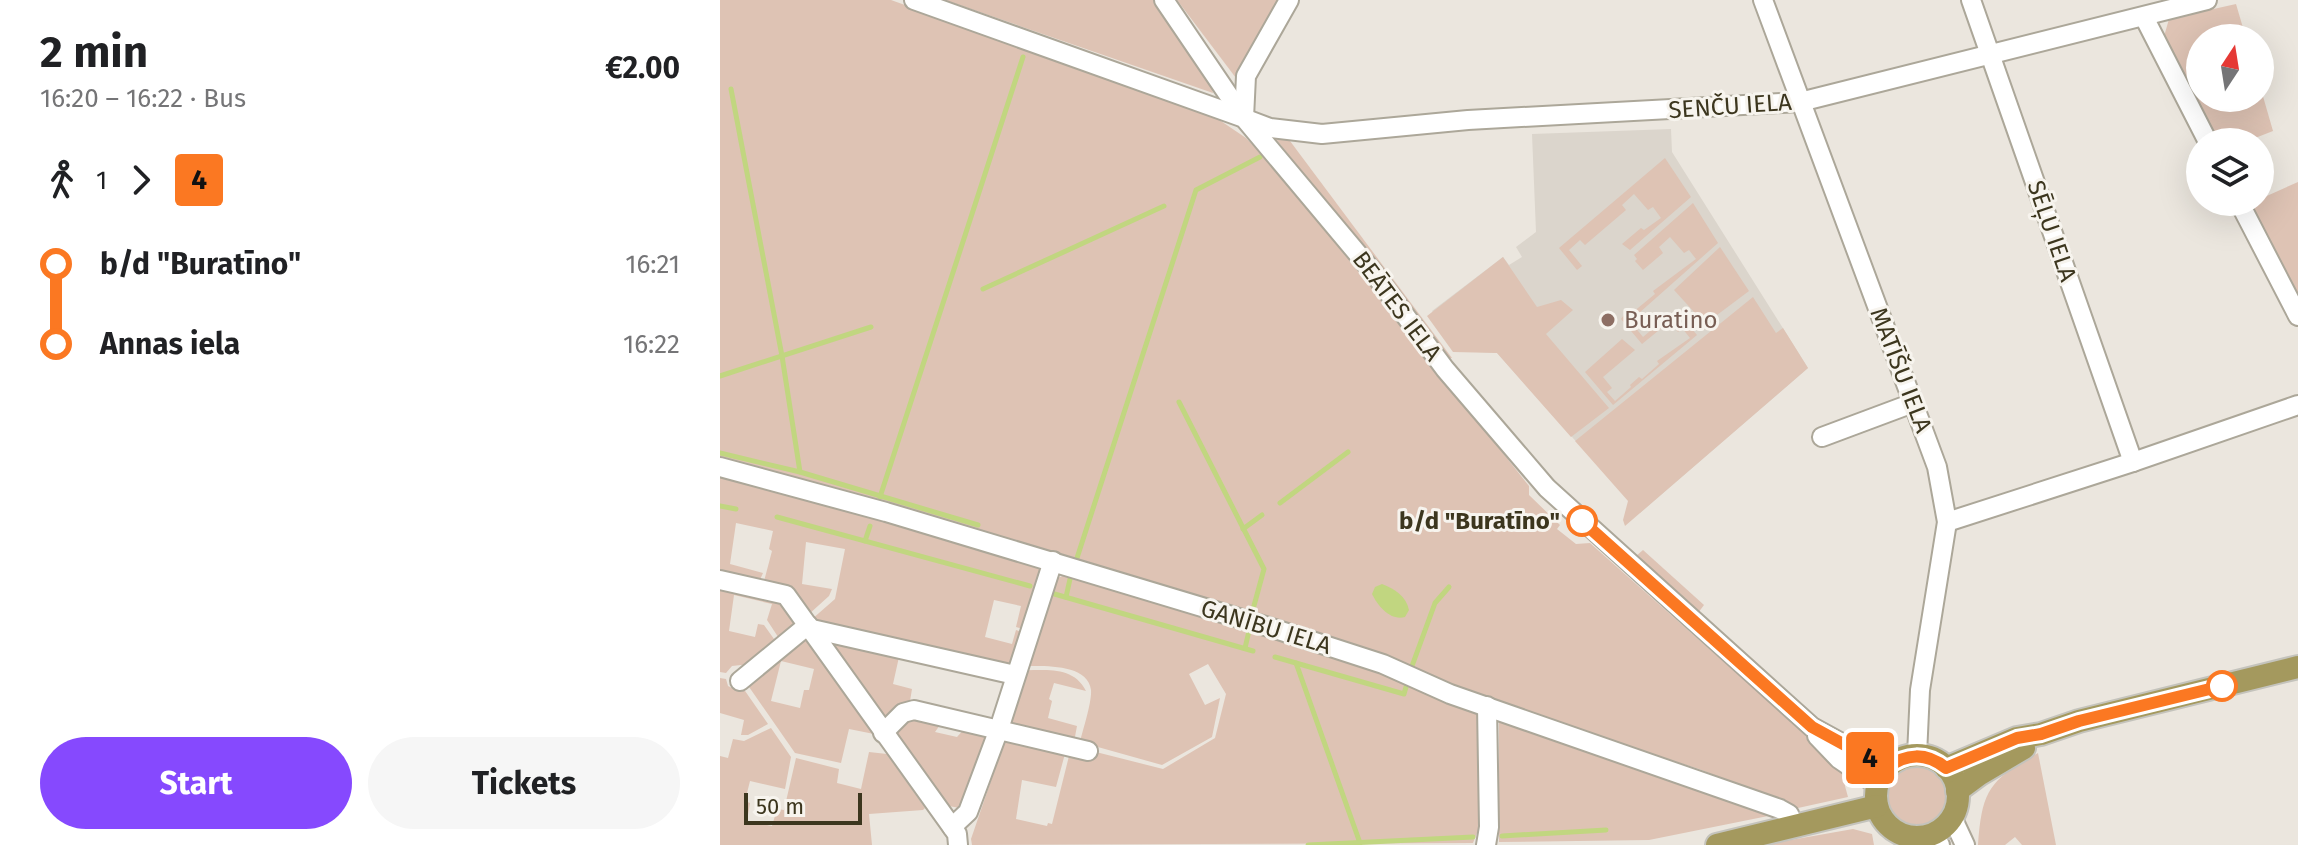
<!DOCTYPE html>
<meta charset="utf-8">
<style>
:root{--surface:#fff;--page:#f6f6f6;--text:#202124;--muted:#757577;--accent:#8649fe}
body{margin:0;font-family:"Fira Sans",sans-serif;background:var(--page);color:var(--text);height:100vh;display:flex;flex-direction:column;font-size:30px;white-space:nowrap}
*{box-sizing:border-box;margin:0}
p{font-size:26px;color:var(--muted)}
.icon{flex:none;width:44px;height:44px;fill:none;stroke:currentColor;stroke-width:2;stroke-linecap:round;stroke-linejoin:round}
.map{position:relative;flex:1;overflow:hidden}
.side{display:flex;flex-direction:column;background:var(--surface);width:720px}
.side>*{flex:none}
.badge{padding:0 16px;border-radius:6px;font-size:28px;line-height:52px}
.needle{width:52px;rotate:12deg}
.controls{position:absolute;left:1466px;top:24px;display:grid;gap:16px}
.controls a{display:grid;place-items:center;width:88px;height:88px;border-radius:50%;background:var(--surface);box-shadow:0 8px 32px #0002;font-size:40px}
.scale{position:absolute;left:24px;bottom:20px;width:118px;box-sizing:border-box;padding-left:8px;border:4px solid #3c361e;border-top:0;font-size:22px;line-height:28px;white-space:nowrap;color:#3c361e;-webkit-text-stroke:6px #f7f4ee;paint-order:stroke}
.map>.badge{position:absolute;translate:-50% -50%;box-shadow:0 0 0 4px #fff}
.legs{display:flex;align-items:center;gap:12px;height:88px;padding:0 40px;font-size:26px}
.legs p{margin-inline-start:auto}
.headline{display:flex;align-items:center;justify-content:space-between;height:136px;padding:0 40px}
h1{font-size:44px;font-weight:700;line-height:60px}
.button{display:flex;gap:16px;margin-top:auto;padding:16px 40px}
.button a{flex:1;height:92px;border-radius:48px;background:var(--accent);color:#fff;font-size:32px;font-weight:700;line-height:92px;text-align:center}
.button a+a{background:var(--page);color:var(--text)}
ul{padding:0 40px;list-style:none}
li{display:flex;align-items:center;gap:28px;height:80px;font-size:30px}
li i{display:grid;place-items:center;width:12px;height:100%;margin:0 10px;background:currentColor}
li i::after{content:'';width:20px;height:20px;margin:-10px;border:6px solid;border-radius:50%;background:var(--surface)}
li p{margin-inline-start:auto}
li:first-child i{background:linear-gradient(#0000 50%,currentColor 0)}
li:last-child i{background:linear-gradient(currentColor 50%,#0000 0)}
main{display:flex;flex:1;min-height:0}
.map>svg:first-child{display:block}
.built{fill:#dbd5cc}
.green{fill:#dec3b4;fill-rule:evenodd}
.water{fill:#c1d680}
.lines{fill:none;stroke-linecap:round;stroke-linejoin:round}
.stream{stroke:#c1d680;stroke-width:5}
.minor-casing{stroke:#aca799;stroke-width:22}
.major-casing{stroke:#c4c3bc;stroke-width:26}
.minor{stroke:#fff;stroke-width:18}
.major{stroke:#a4995e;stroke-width:22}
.line-1-casing{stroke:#fff;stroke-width:18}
.line-1{stroke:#fb7822;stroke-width:12}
.education-dot{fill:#8d6e63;stroke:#f7f4ee;stroke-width:3}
.stop-1-dot{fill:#fff;stroke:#fb7822;stroke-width:4}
.labels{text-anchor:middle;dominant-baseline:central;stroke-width:6;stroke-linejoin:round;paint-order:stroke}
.street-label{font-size:24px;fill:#3c361e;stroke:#f7f4ee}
.education-label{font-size:24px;fill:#785e54;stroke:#f7f4ee;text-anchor:start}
.stop-label{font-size:24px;font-weight:bold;fill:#3c361e;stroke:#f7f4ee;text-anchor:end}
</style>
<main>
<section class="side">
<div class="headline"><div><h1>2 min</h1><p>16:20 – 16:22 · Bus</p></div><b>€2.00</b></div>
<div class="legs"><svg class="icon" aria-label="walk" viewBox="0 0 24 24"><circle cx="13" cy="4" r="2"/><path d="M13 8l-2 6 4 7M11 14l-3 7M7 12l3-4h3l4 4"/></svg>1<svg class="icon" aria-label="forward" viewBox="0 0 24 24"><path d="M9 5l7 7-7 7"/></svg><b class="badge" style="background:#fb7822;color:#111">4</b></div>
<ul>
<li><i style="color:#fb7822"></i><b>b/d &quot;Buratīno&quot;</b><p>16:21</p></li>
<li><i style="color:#fb7822"></i><b>Annas iela</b><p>16:22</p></li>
</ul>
<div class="button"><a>Start</a><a>Tickets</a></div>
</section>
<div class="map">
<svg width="1578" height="845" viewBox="0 0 1578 845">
<rect width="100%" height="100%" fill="#ebe6de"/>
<path class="built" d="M 951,129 L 952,152 L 1088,368 L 920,513 L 777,353 L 737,351 L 712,311 L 783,257 L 789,265 L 802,257 L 796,247 L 816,232 L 812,134 Z"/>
<g class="green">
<path d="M 0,0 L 171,0 L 492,115 L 526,138 L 571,185 L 809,486 L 809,495 L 840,525 L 837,529 L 856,544 L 870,543 L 1128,772 L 1125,786 L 1128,797 L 1078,808 L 979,769 L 0,463 Z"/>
<path d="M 225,0 L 433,0 L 489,75 L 493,93 Z"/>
<path d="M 457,0 L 563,0 L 519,82 Z"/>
<path d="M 1516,4 L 1526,38 L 1480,38 L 1480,98 L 1540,98 L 1540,86 L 1553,131 L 1525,142 L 1499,142 L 1443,40 L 1449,19 Z"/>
<path d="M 562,136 L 570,141 L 732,358 L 726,358 L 556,139 Z"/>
<path d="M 945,158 L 971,197 L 910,250 L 902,244 L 921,228 L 924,230 L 941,218 L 933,207 L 928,210 L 914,194 L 902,205 L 906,210 L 865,245 L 860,240 L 849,250 L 862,266 L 857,270 L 839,248 Z"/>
<path d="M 1578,182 L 1578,300 L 1531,203 L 1540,202 L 1540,199 Z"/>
<path d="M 973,203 L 998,243 L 910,321 L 923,337 L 949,315 L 960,325 L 965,321 L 977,335 L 893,405 L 865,372 L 902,339 L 915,350 L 883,377 L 892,388 L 887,392 L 895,401 L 911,387 L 910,385 L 919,377 L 922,379 L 939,364 L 937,361 L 970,338 L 962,328 L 958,332 L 949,322 L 922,344 L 901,319 L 904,315 L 907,317 L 935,294 L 933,291 L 976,259 L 969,250 L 964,253 L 950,237 L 939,247 L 943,253 L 923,270 L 915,261 L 917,259 L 914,255 Z"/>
<path d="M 1000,247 L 1029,291 L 985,324 L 954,290 Z"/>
<path d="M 783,257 L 817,307 L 841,300 L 853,310 L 826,334 L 889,408 L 851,437 L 777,353 L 733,352 L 707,316 Z"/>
<path d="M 1033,297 L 1056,333 L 1063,328 L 1088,368 L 905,526 L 903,520 L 908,501 L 855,441 Z"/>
<path d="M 0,475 L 62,491 L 309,563 L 320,568 L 323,578 L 303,629 L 296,627 L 301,606 L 274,600 L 265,637 L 292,644 L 296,630 L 302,632 L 291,670 L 91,620 L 115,599 L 125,549 L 86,542 L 82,584 L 112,589 L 109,596 L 88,615 L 43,585 L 52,551 L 49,549 L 53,531 L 16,523 L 10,564 L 43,573 L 38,584 L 0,576 Z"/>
<path d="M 923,550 L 984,605 L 978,613 L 915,557 Z"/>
<path d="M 348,574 L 496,617 L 648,668 L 754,709 L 760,717 L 759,828 L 753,843 L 252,845 L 251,839 L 286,737 L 346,750 L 336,787 L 302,780 L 296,819 L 327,826 L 328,823 L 332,824 L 349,756 L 369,758 L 372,751 L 443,769 L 495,738 L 506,694 L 488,664 L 469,674 L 485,705 L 500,698 L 492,737 L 442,765 L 360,742 C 363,729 372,702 371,690 C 368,663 322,666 303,666 L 332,580 Z"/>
<path d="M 0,584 L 64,599 L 81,619 L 62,643 L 47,620 L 52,604 L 14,595 L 9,631 L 35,637 L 38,624 L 44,625 L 59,646 L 29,670 L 21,665 L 12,666 L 6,673 L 0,672 Z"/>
<path d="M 86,634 L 156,730 L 154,734 L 129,729 L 121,763 L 75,753 L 27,684 ZM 61,661 L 94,669 L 89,690 L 84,690 L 80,708 L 51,701 Z"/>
<path d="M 108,638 L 179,657 L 173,684 L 192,689 L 190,701 L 163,724 Z"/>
<path d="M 300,670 C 325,671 353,665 366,691 L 334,683 L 329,699 L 332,701 L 328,718 L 357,726 L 354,742 L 289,726 Z"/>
<path d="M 0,678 L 6,679 L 8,686 L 16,690 L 23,688 L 48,724 L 28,735 L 21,735 L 24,720 L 0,713 Z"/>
<path d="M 190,716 L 222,722 L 215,732 L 237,737 L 246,727 L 264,734 L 267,740 L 246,803 L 240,808 L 223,805 L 175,738 L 173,728 Z"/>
<path d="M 779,718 L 1058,814 L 929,840 L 779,842 Z"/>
<path d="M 51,728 L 71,757 L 65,789 L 30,781 L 25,801 L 30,803 L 27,821 L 52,826 L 57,809 L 64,810 L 76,758 L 119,769 L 117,783 L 141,789 L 149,752 L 167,754 L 205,808 L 203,810 L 149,814 L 152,845 L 0,845 L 0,756 L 8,758 L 13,739 L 24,741 Z"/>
<path d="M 1318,753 L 1336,845 L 1302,845 L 1295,837 L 1285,845 L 1258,845 C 1262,789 1270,780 1318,753 Z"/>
<circle cx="1196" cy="796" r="32"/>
<path d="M 1133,829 L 1152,834 L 1154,845 L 1043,845 Z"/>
</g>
<path class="water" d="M 662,584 C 675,589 686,596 689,610 L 685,617 C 670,621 658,606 652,594 L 655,587 Z"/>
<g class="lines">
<g class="stream">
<path d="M 11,89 L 62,356 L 80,472"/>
<path d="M 263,289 L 444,206"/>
<path d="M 0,376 L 151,327"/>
<path d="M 459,402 L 544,569 L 532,613"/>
<path d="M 0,453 L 80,472 L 258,525"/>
<path d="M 160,497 L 303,57"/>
<path d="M 560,503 L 628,452"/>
<path d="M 0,506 L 16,509"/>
<path d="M 57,517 L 310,586"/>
<path d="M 523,529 L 542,515"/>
<path d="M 145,541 L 150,526"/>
<path d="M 357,558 L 476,190 L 540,157"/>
<path d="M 331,593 L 533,651"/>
<path d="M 346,597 L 350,579"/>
<path d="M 525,648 L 529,631"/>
<path d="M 555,657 L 684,694 L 686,687"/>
<path d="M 576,663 L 640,843"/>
<path d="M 692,666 L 715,603 L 729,587"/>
<path d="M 782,836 L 886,830"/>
<path d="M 588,845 L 753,837"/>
</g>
<defs>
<g id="minor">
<path d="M 194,0 L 524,118 L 653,272 L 725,369 L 827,488 L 1092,727 L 1167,768"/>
<path d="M 444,0 L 524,118"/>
<path d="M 1043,0 L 1217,467 L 1227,522 L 1200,690 L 1197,755"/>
<path d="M 1251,0 L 1413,462"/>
<path d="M 1424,17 L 1488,142"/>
<path d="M 524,118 L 526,76 L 569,0"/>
<path d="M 526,119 L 550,128 L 602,134 L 748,120 L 1080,102 L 1487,0"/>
<path d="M 1519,202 L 1578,316"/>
<path d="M 1102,437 L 1193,403"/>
<path d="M 0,467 L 166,512 L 555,629 L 663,664 L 730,694 L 1060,809 L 1069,814 L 1074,825"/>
<path d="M 1227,522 L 1413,462 L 1578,405"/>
<path d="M 0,580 L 66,595 L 237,834 L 238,845"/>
<path d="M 92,629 L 295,675"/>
<path d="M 20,681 L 88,625"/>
<path d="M 163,733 L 183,713 L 194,710 L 368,751"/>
<path d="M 1097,736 L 1119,759 L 1157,785"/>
<path d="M 1232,817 L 1245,845"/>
<path d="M 232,827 L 248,812 L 279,729 L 333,561"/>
<path d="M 1212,834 L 1220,845"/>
<path d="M 766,845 L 769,827 L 767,706"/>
</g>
<g id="major">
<circle cx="1197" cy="796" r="41"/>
<path d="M 1226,768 L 1297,738 L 1321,734 L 1359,721 L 1578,667"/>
<path d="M 1237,791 L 1260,774 L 1304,748"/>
<path d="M 997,845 L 1157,806"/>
</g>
</defs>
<use href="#minor" class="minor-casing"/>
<use href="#major" class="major-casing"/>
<use href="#minor" class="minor"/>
<use href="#major" class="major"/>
</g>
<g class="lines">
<defs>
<path id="line-1" d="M 862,521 L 1092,727 L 1167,768 C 1186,753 1206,752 1226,768 L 1297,738 L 1321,734 L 1359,721 L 1502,686"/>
</defs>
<use href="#line-1" class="line-1-casing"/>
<use href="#line-1" class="line-1"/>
</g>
<circle class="education-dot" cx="888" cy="320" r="8"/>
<g class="stop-1-dot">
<circle cx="862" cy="521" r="14"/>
<circle cx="1502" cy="686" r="14"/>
</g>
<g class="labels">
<g class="street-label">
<text transform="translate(1010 106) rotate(-4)">SENČU IELA</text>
<text transform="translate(1332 231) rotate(71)">SĒĻU IELA</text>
<text transform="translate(677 306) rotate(53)">BEĀTES IELA</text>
<text transform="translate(1181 370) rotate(69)">MATĪŠU IELA</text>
<text transform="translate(546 627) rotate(17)">GANĪBU IELA</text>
</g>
<g class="education-label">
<text x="904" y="320">Buratino</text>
</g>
<g class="stop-label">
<text x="840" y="521">b/d "Buratīno"</text>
</g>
</g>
</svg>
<div class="controls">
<a><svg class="needle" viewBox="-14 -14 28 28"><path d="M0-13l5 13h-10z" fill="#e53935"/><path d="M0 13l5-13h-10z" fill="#757577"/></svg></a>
<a><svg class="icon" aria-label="layers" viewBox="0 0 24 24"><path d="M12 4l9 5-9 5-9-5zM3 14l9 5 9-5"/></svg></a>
</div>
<div class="scale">50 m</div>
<b class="badge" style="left:1150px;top:758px;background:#fb7822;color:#111">4</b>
</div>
</main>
